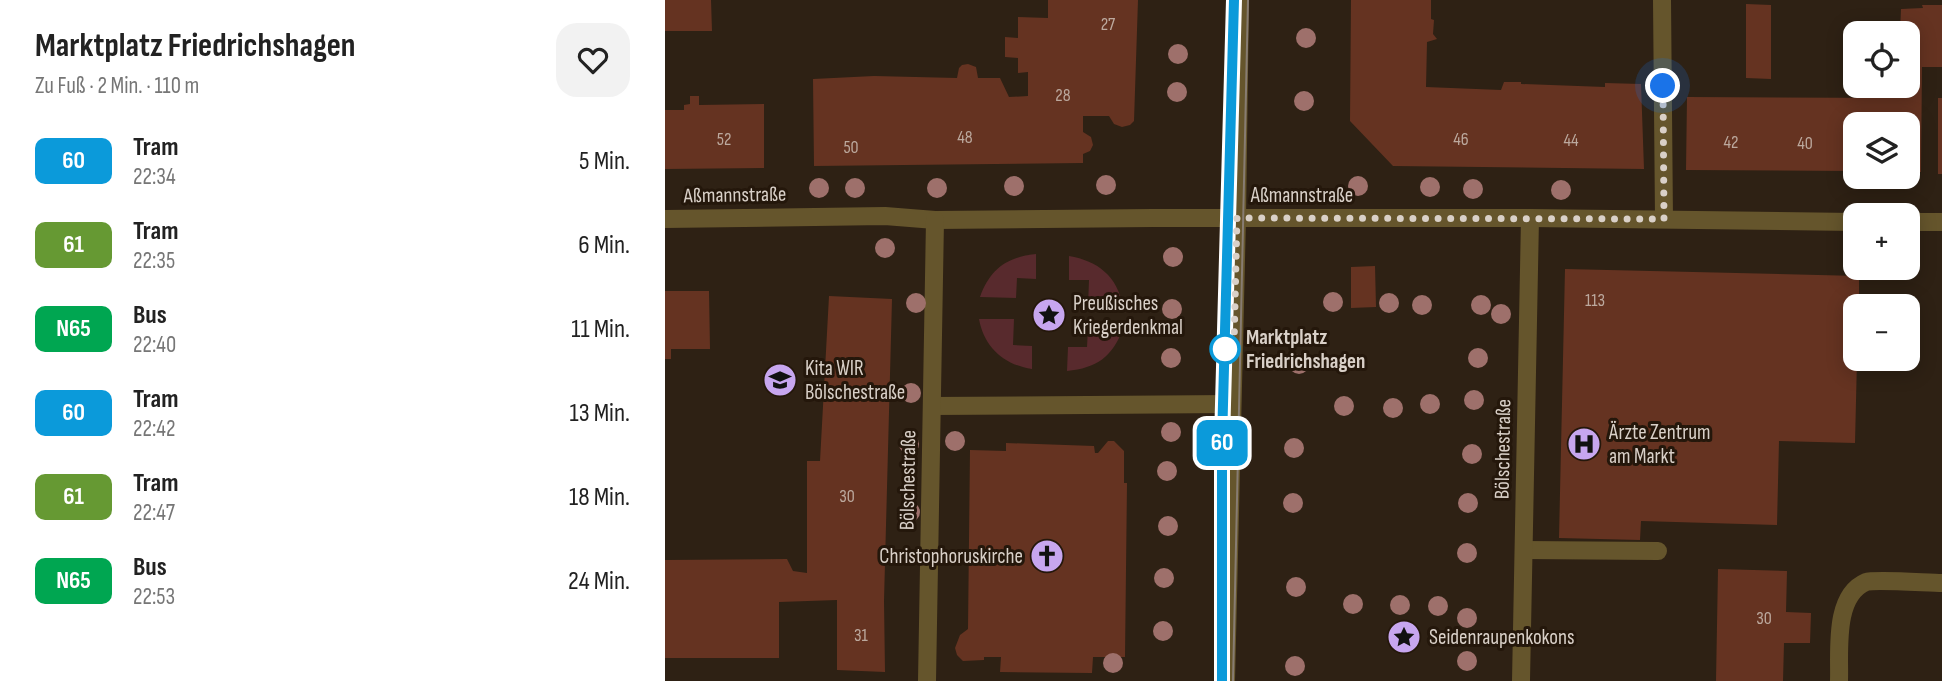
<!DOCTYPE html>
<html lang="de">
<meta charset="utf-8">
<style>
:root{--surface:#fff;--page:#f2f2f2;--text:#222;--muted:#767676}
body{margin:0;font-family:"Sofia Sans Condensed",sans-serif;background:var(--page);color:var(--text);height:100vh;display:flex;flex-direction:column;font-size:26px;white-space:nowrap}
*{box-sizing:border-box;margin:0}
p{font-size:23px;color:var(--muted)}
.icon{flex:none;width:38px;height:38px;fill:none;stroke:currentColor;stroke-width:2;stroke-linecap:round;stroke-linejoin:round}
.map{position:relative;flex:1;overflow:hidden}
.drawer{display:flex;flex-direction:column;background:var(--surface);width:665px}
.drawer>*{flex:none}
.badge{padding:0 14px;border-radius:10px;font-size:24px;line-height:46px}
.tools{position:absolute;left:1178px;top:21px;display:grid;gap:14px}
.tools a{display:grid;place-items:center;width:77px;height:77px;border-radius:14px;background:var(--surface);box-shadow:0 4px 18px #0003;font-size:35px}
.you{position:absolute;width:35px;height:35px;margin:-18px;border:5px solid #fff;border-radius:50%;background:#1a73e8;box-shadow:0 0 0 10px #1a73e833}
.map>.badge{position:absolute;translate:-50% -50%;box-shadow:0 0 0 4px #fff}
.round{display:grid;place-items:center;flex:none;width:74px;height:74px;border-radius:21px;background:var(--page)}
.summary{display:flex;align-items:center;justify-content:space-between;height:119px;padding:0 35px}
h1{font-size:33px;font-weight:700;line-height:52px}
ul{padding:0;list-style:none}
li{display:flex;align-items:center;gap:21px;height:84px;padding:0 35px}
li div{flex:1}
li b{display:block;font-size:26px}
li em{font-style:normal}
li .badge{min-width:77px;font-weight:700;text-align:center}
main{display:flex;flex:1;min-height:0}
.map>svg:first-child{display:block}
.green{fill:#582a2d}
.building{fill:#653321}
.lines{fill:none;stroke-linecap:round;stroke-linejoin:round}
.service{stroke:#65552c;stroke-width:18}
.minor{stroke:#65552c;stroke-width:18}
.tertiary{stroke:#65552c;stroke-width:18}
.tram{stroke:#877c72;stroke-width:2}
.tree{fill:#9e706b}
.line-casing{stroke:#fff;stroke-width:16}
.line{stroke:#0b9ada;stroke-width:10}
.walk{stroke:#d9d0c8;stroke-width:7;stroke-dasharray:0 12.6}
.stop-dot{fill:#fff;stroke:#0b9ada;stroke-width:3.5}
.labels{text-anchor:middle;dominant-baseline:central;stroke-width:6;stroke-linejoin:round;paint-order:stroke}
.number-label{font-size:18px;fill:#bca99e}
.street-label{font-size:21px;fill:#d9d0c8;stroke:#24170b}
.poi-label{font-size:21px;fill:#d9d0c8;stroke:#24170b;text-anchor:start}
.stop-label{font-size:21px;font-weight:bold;fill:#d9d0c8;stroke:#24170b;text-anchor:start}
</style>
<main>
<section class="drawer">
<div class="summary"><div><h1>Marktplatz Friedrichshagen</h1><p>Zu Fuß · 2 Min. · 110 m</p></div><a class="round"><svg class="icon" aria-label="heart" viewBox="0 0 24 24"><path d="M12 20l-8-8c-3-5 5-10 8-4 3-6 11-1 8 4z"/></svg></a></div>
<ul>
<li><span class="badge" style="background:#0b9ada;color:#fff">60</span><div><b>Tram</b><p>22:34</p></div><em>5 Min.</em></li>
<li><span class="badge" style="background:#693;color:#fff">61</span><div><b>Tram</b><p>22:35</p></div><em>6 Min.</em></li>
<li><span class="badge" style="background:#00a651;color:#fff">N65</span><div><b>Bus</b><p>22:40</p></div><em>11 Min.</em></li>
<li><span class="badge" style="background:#0b9ada;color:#fff">60</span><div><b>Tram</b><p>22:42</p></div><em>13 Min.</em></li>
<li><span class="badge" style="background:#693;color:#fff">61</span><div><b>Tram</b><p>22:47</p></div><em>18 Min.</em></li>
<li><span class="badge" style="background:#00a651;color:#fff">N65</span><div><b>Bus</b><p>22:53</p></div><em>24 Min.</em></li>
</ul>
</section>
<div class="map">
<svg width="1277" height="681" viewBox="0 0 1277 681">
<rect width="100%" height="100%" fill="#2e2114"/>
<g class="green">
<path d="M 371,254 L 371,279 L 352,278 L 351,298 L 315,297 C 325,269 342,257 371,254 Z"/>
<path d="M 404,256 C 433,261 452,276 458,306 L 423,306 L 424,280 L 404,280 Z"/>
<path d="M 314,319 L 349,319 L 348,345 L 367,346 L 367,369 C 339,365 319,347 314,319 Z"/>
<path d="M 423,328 L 458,329 C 447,357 432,368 402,371 L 403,347 L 422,347 Z"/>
</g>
<g class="building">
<path d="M 0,0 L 46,0 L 47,31 L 0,31 Z"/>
<path d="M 383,0 L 473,0 L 469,121 L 465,125 L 457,127 L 449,124 L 444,116 L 418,116 L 418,132 L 426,137 L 428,145 L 425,151 L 418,154 L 418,163 L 149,166 L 148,79 L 209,76 L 292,78 L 294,68 L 297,65 L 303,64 L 311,67 L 313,78 L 335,78 L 344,97 L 363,96 L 363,72 L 353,73 L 353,58 L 340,57 L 340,37 L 353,38 L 353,17 L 383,18 Z"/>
<path d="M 686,0 L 766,0 L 766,19 L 769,20 L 768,34 L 772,39 L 762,42 L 761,87 L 836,90 L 839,82 L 856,82 L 856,84 L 940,87 L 940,83 L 976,84 L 979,169 L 728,166 L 685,121 Z"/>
<path d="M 1081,4 L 1106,5 L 1106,79 L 1081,78 Z"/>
<path d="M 1257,5 L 1277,5 L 1277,67 L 1257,67 L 1256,172 L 1242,172 L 1242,124 L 1190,124 L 1190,171 L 1021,170 L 1022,97 L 1235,98 L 1235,86 L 1242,86 L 1242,33 L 1235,33 L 1236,9 L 1258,8 Z"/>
<path d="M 25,96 L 34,96 L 34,105 L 99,104 L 99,168 L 0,169 L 0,110 L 19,110 L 19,105 L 25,104 Z"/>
<rect x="1273" y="98" width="4" height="76"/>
<path d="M 710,266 L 711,307 L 686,308 L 686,267 Z"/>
<path d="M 900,269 L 1194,276 L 1194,306 L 1190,306 L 1190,359 L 1192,359 L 1190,443 L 1114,441 L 1112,525 L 976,521 L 975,540 L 894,538 Z"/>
<path d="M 0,291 L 44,291 L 45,349 L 6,349 L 6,359 L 0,359 Z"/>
<path d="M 164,296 L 227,299 L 219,601 L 220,672 L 172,670 L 172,600 L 114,602 L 114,658 L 0,658 L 0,560 L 122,559 L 128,571 L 142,573 L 142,461 L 155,461 Z"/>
<path d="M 443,441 L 449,441 L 459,451 L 459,483 L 462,483 L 460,657 L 428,657 L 427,673 L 335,672 L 336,657 L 319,657 L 319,660 L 298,661 L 292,655 L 290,648 L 295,635 L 303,629 L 305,450 L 341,451 L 341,443 L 429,446 L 430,453 L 433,453 Z"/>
<path d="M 1053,569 L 1122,571 L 1121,612 L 1146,613 L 1145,643 L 1119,643 L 1118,681 L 1051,681 Z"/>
</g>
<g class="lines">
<g class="service">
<path d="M 997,0 L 999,219"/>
<path d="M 859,550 L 993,551"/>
<path d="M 1174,681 C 1175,652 1168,596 1201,582 C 1210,579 1264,583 1277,583"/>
</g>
<g class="minor">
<path d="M 0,219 L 220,216 L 270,220 L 488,218 L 865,218 L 1190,222"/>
<path d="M 1242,222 L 1277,222"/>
<path d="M 267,406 L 567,404"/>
<path d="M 262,681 L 270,220"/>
<path d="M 856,681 L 865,218"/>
</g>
<path class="tertiary" d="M 561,681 L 572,218 L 575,0"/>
<g class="tram">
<path d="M 557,681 L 557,441 L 569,0"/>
<path d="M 568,681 C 572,454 579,227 583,0"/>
</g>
</g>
<g class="tree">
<circle cx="641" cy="38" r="10"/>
<circle cx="513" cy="54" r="10"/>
<circle cx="512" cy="92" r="10"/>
<circle cx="639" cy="101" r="10"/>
<circle cx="441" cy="185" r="10"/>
<circle cx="349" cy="186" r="10"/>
<circle cx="693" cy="186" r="10"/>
<circle cx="765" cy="187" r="10"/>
<circle cx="154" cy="188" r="10"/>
<circle cx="190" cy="188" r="10"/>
<circle cx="272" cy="188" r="10"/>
<circle cx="808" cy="189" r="10"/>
<circle cx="896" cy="190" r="10"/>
<circle cx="220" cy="248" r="10"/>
<circle cx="508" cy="257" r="10"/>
<circle cx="668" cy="302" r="10"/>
<circle cx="251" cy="303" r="10"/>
<circle cx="724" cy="303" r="10"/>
<circle cx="757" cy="305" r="10"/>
<circle cx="816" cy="305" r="10"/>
<circle cx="507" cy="309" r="10"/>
<circle cx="836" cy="314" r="10"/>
<circle cx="506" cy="358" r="10"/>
<circle cx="813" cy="358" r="10"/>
<circle cx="634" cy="364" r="10"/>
<circle cx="246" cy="393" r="10"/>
<circle cx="809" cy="400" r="10"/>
<circle cx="765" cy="404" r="10"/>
<circle cx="679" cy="406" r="10"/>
<circle cx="728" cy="408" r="10"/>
<circle cx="506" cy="432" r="10"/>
<circle cx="290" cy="441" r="10"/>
<circle cx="244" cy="444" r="10"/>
<circle cx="629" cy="448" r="10"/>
<circle cx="807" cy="454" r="10"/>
<circle cx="502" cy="471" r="10"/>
<circle cx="628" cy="503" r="10"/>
<circle cx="803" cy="503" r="10"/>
<circle cx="245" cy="512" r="10"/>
<circle cx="503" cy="526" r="10"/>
<circle cx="802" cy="553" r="10"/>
<circle cx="499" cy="578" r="10"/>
<circle cx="631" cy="587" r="10"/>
<circle cx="688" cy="604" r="10"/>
<circle cx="735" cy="605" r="10"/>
<circle cx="773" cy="606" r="10"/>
<circle cx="802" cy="618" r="10"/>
<circle cx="498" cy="631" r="10"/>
<circle cx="802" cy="661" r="10"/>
<circle cx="448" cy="663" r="10"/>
<circle cx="630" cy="666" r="10"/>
</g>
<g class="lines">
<defs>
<path id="line" d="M 557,681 L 557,441 L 569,0"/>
</defs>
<use href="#line" class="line-casing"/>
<use href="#line" class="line"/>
<path class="walk" d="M 560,349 L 569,348 L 572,218 L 999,219 L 998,86"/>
</g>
<defs>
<symbol id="sight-disc" viewBox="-11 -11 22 22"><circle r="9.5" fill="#c7a6ef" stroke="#24170b"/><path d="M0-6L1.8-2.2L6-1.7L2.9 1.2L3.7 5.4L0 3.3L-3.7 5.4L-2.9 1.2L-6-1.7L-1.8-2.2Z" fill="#111"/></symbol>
<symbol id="school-disc" viewBox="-11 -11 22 22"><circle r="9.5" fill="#c7a6ef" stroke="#24170b"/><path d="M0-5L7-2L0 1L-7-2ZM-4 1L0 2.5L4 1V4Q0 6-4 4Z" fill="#111"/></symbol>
<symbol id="hospital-disc" viewBox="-11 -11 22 22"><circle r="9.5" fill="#c7a6ef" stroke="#24170b"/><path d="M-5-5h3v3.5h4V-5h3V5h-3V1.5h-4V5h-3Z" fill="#111"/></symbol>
<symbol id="church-disc" viewBox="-11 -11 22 22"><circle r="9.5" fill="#c7a6ef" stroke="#24170b"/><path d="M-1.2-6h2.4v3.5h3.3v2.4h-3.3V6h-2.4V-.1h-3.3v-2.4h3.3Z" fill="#111"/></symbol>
</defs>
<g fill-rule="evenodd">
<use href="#sight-disc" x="365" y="296" width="38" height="38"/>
<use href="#school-disc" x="96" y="361" width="38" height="38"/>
<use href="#hospital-disc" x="900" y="425" width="38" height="38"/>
<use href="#church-disc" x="363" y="537" width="38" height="38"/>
<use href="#sight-disc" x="720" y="618" width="38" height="38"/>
</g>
<circle class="stop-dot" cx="560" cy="349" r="14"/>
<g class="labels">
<g class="number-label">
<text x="443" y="24">27</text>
<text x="398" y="95">28</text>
<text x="300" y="137">48</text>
<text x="59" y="139">52</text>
<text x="796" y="139">46</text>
<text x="906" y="140">44</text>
<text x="1066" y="142">42</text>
<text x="1140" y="143">40</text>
<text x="186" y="147">50</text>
<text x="930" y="300">113</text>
<text x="182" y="496">30</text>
<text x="1099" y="618">30</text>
<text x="196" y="635">31</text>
</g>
<g class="street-label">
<text transform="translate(70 195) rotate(-1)">Aßmannstraße</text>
<text x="637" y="195">Aßmannstraße</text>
<text transform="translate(838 449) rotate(-89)">Bölschestraße</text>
<text transform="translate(243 480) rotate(-89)">Bölschestraße</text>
</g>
<g class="poi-label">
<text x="408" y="303">Preußisches<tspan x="408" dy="24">Kriegerdenkmal</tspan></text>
<text x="140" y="368">Kita WIR<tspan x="140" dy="24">Bölschestraße</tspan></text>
<text x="944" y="432">Ärzte Zentrum<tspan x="944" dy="24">am Markt</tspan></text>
<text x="358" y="556" text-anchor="end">Christophoruskirche</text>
<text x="764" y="637">Seidenraupenkokons</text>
</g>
<g class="stop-label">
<text x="581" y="337">Marktplatz<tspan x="581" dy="24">Friedrichshagen</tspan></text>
</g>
</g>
</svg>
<div class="tools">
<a><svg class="icon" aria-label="locate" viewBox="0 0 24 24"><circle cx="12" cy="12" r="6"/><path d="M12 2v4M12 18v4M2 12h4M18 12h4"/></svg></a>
<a><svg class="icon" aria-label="layers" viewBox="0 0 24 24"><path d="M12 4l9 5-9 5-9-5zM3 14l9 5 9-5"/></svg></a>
<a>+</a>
<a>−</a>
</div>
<div class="you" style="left:998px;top:86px"></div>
<b class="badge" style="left:557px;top:443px;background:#0b9ada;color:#fff">60</b>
</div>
</main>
